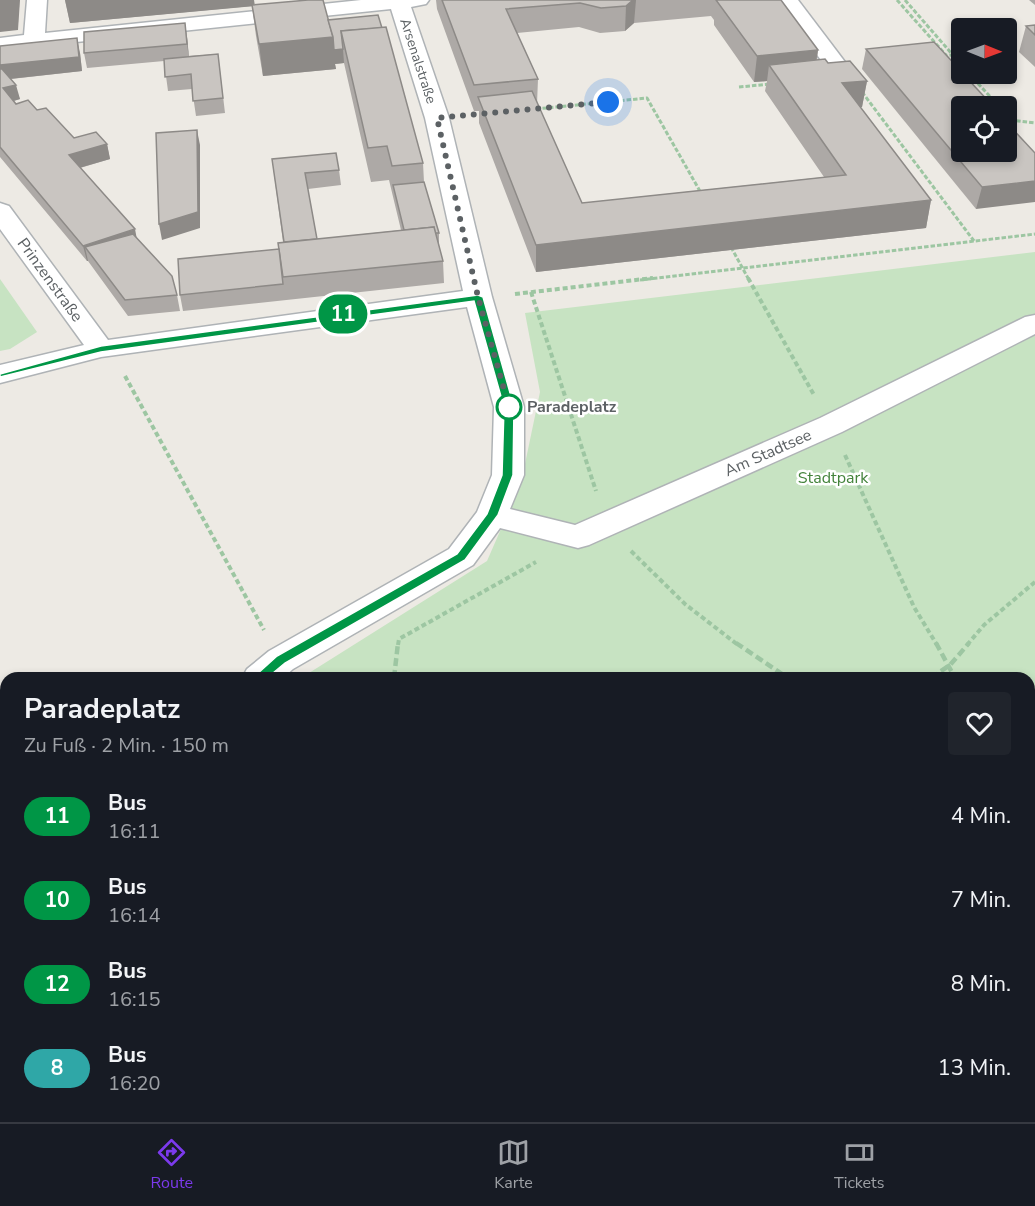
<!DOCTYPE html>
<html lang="de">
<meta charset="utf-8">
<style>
:root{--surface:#171b24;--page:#20242c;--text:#f1f3f6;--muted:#9ea1a6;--line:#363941;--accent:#7c3aed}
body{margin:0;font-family:"Nunito Sans",sans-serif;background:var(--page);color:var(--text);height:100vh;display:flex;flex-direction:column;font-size:22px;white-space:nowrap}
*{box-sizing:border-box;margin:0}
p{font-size:20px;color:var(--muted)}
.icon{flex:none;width:33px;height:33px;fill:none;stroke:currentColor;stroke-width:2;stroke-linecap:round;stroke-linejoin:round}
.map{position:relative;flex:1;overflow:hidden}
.details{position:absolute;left:0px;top:672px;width:1035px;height:450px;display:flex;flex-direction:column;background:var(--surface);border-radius:18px 18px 0 0;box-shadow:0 3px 9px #0003}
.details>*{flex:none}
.badge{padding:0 12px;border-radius:20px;font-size:21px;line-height:39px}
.needle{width:39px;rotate:91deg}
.fabs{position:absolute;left:951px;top:18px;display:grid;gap:12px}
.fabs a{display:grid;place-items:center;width:66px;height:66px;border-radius:6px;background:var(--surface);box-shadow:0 3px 9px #0003;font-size:30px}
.you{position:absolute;width:30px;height:30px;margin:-15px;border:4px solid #fff;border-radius:50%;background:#1a73e8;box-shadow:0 0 0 9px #1a73e833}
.map>.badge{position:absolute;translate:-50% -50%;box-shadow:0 0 0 3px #fff}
.round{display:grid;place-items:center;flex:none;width:63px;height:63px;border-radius:6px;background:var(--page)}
.headline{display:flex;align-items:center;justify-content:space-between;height:102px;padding:0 24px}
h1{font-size:28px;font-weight:700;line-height:45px}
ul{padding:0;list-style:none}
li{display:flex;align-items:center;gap:18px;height:84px;padding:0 24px}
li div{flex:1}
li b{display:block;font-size:22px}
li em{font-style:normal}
li .badge{min-width:66px;font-weight:700;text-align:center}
.menu{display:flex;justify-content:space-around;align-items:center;height:84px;border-top:2px solid var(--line);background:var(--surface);font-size:16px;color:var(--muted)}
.menu a{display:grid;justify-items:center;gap:3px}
.menu .active{color:var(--accent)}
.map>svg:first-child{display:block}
.green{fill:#c7e3c2}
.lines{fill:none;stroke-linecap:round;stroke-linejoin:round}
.street-casing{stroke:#afb3b6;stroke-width:3}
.path-far2{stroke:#9dc6a2;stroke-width:3;stroke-dasharray:4.5 2;stroke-linecap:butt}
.path-far1{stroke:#9dc6a2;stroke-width:4;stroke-dasharray:5 3;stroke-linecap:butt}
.path{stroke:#9dc6a2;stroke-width:4.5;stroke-dasharray:8 4;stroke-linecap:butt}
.street{fill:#fff;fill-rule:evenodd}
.wall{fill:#ada9a6;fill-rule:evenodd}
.shaded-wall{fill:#8d8a87}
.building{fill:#c9c5c1;stroke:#8d8a87;stroke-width:1.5}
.line{fill:#009646;stroke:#fff;stroke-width:1.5}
.walk{stroke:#5c6164;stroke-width:6;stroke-dasharray:0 10.8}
.stop-dot{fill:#fff;stroke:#009646;stroke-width:3}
.labels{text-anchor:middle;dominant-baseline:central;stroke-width:5;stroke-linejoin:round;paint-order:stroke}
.far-street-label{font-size:14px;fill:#5c6164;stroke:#fff}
.street-label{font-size:16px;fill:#5c6164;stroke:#fff}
.stop-label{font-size:16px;font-weight:bold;fill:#5c6164;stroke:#fff;text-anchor:start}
.park-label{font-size:16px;fill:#43833b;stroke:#fff}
</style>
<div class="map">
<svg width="1035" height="1122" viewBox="0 0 1035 1122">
<rect width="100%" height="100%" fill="#edeae4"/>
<g class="green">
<path d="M 1035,252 L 1035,1122 L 878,1122 L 861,1116 L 1029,1116 L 1029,678 L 301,678 L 487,561 L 521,483 L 540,392 L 525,313 Z"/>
<path d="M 0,279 L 37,332 L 10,349 L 0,351 Z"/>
</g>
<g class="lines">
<defs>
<g id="street">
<path d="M 27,0 L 47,0 L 45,33 L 361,0 L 429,0 L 426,4 L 411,7 L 449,118 L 492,297 L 524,407 L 524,475 L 510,509 L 575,525 L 820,418 L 1025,317 L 1035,315 L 1035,334 L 842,432 L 589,545 L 578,548 L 500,528 L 473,565 L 293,669 L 283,678 L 242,678 L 247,669 L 269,651 L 449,549 L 477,512 L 492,475 L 494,407 L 467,307 L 101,357 L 0,383 L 0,365 L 84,345 L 0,229 L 0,203 L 9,206 L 108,340 L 463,291 L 425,118 L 391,9 L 0,50 L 0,38 L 24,35 Z"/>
<path d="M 777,0 L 798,0 L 845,62 L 842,67 L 834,69 L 826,67 Z"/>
<path d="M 199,1116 L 247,1116 L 244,1122 L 196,1122 Z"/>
<path d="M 739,1116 L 797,1116 L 800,1122 L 742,1122 Z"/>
</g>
</defs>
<use href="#street" class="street-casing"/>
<g class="path-far2">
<path d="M 897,0 L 946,55"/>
<path d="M 905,0 L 952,54"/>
<path d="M 943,56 L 953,55 L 962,65"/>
<path d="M 969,74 L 999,106"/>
<path d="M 739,87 L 771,84"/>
<path d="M 862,92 L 974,241"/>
<path d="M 536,109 L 647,98 L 701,193"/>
<path d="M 1006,114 L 1011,120 L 1035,123"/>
<path d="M 731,247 L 749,280"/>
<path d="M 640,280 L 1035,234"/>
</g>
<g class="path-far1">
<path d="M 748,278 L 814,395"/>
<path d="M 531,292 L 596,491"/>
<path d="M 515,294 L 653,278"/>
<path d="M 125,376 L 264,630"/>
<path d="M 845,455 L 914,607 L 937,645"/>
<path d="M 631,551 L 685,604 L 738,645"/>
<path d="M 398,645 L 399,639 L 536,562"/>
<path d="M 967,645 L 984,625 L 1035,582"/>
</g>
<g class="path">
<path d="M 736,643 L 788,678"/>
<path d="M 936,643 L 955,678"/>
<path d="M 394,678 L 398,643"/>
<path d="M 931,678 L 950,665 L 969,643"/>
<path d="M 1029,736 L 1035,737"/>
<path d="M 0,783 L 6,784"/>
<path d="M 1029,828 L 1035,834"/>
<path d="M 1029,913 L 1035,913"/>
<path d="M 0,984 L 6,980"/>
</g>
<use href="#street" class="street"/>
</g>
<g class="wall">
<path d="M 65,0 L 254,0 L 254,5 L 328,20 L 378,15 L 423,163 L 424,182 L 439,233 L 439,247 L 443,261 L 444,283 L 183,311 L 180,295 L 279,249 L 283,242 L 272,159 L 339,170 L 341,185 L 308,189 L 317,239 L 401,230 L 389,180 L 371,182 L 344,63 L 335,64 L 336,69 L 263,76 L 256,36 L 252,6 L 70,23 Z"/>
<path d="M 436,0 L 781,0 L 818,50 L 817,60 L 828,63 L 867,81 L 862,107 L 860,107 L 931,200 L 926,228 L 536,272 L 479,123 L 479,111 L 474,111 L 437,9 ZM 711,16 L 714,20 L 714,25 L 754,82 L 767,81 L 765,91 L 824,177 L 582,203 L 537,104 L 538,79 L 517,33 L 579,27 L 600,33 L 625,31 L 634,23 Z"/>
<path d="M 1029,0 L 1035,0 L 1035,5 Z"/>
<path d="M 1035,25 L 1035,67 L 1019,52 L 1026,26 Z"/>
<path d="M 187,37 L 189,56 L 218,54 L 225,113 L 196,116 L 192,89 L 168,91 L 164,61 L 87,68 L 84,53 Z"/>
<path d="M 0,46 L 80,53 L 82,71 L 11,79 L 20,99 L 14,101 L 16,104 L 37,110 L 74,138 L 107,144 L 110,159 L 80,168 L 136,237 L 177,295 L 180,311 L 128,316 L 88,261 L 87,261 L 0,157 Z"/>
<path d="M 866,49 L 1035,153 L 976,209 L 862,69 Z"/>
</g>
<g class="shaded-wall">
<path d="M 0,0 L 20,0 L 18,30 L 0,32 Z"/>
<path d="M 65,0 L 254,0 L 255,6 L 70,23 Z"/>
<path d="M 633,0 L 636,0 L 634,23 L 625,31 L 626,6 Z"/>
<path d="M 185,23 L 187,37 L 189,59 L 187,44 Z"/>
<path d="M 333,37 L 343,49 L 344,63 L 335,64 L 336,69 L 263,76 L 259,44 Z"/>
<path d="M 77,38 L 80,53 L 82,71 L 0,80 L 0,65 Z"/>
<path d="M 818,50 L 814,75 L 769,65 L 767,81 L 754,82 L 757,56 Z"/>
<path d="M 867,81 L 862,107 L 838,109 L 842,83 Z"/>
<path d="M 16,85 L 20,99 L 6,103 L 3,88 Z"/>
<path d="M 197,130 L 200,145 L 200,228 L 162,240 L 159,224 Z"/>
<path d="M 107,144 L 110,159 L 72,170 L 69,155 Z"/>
<path d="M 1035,181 L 1035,202 L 976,209 L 982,187 Z"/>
<path d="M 931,200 L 926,228 L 536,272 L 536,245 Z"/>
<path d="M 135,229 L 138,245 L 85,247 L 88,261 L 87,261 L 83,246 Z"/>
</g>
<g class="building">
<path d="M 308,0 L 323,0 L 333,37 L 259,44 L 252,5 Z"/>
<path d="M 442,0 L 633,0 L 626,6 L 601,8 L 580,3 L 506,9 L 538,79 L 474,85 Z"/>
<path d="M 716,0 L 781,0 L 818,50 L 757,56 Z"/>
<path d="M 378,15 L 382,28 L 341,31 L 343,49 L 334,50 L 333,37 L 328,20 Z"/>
<path d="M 185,23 L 187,44 L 84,53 L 84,32 Z"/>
<path d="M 1035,25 L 1035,35 L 1026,26 Z"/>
<path d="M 386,27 L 423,163 L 392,166 L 387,146 L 368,148 L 341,31 Z"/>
<path d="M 77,38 L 79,57 L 0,65 L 0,46 Z"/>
<path d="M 934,42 L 962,72 L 962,74 L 963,74 L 993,106 L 962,106 L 962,152 L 1006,152 L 1006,122 L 1035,153 L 1035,181 L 982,187 L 866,49 Z"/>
<path d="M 218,54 L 223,98 L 193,101 L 191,74 L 165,77 L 164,59 Z"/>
<path d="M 825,59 L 828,63 L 850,61 L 867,81 L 842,83 L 931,200 L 536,245 L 478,97 L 532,91 L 582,203 L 846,175 L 769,65 Z"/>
<path d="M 0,69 L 2,69 L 16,85 L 3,88 L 16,104 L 28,100 L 37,110 L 46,108 L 74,138 L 96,132 L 107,144 L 69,155 L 135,229 L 83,246 L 0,147 Z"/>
<path d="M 197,130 L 198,212 L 159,224 L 156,133 Z"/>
<path d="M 336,153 L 339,170 L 305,173 L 317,239 L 284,242 L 272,159 Z"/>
<path d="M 424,182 L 439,233 L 435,233 L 434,227 L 404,230 L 393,185 Z"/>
<path d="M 434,227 L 443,261 L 283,277 L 278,243 Z"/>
<path d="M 133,234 L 172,276 L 177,295 L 125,300 L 85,247 Z"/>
<path d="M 279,249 L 283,284 L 180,295 L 178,259 Z"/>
<path d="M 311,1116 L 674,1116 L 689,1121 L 689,1122 L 308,1122 Z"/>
</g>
<path class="line" d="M 478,295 L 483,297 L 514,407 L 513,475 L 498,515 L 465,560 L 285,663 L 261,683 L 254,678 L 256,675 L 277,656 L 457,554 L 487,514 L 502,475 L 504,407 L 474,301 L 101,352 L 0,377 L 0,374 L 101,346 Z"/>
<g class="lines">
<path class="walk" d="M 509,407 L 478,297 L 437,118 L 608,102"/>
</g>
<circle class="stop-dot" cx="509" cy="407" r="12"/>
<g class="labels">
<g class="far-street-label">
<text transform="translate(418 61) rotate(72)">Arsenalstraße</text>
</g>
<g class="street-label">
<text transform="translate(50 280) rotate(54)">Prinzenstraße</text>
<text transform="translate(768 453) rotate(-24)">Am Stadtsee</text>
</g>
<g class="stop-label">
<text x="527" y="407">Paradeplatz</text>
</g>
<g class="park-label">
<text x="833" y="478">Stadtpark</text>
</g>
</g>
</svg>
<div class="fabs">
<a><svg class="needle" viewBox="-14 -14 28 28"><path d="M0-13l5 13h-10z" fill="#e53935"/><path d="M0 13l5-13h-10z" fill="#9ea1a6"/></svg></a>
<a><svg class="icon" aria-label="locate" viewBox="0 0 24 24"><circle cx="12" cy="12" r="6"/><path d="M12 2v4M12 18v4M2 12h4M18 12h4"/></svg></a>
</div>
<div class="you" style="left:608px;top:102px"></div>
<b class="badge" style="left:343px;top:314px;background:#009646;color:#fff">11</b>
<section class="details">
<div class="headline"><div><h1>Paradeplatz</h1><p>Zu Fuß · 2 Min. · 150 m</p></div><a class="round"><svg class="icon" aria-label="heart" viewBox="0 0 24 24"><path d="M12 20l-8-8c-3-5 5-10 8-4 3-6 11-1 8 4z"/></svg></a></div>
<ul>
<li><span class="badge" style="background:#009646;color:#fff">11</span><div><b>Bus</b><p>16:11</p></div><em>4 Min.</em></li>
<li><span class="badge" style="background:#009646;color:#fff">10</span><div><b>Bus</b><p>16:14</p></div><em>7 Min.</em></li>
<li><span class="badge" style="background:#009646;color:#fff">12</span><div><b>Bus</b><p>16:15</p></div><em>8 Min.</em></li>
<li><span class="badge" style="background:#2fa7a7;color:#fff">8</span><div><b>Bus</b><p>16:20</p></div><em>13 Min.</em></li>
</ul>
</section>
</div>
<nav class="menu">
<a class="active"><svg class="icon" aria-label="directions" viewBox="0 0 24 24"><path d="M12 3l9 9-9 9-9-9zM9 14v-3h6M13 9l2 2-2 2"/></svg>Route</a>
<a><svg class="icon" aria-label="map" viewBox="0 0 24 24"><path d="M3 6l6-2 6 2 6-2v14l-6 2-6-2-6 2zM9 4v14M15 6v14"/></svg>Karte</a>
<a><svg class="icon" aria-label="tickets" viewBox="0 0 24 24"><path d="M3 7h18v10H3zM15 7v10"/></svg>Tickets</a>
</nav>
